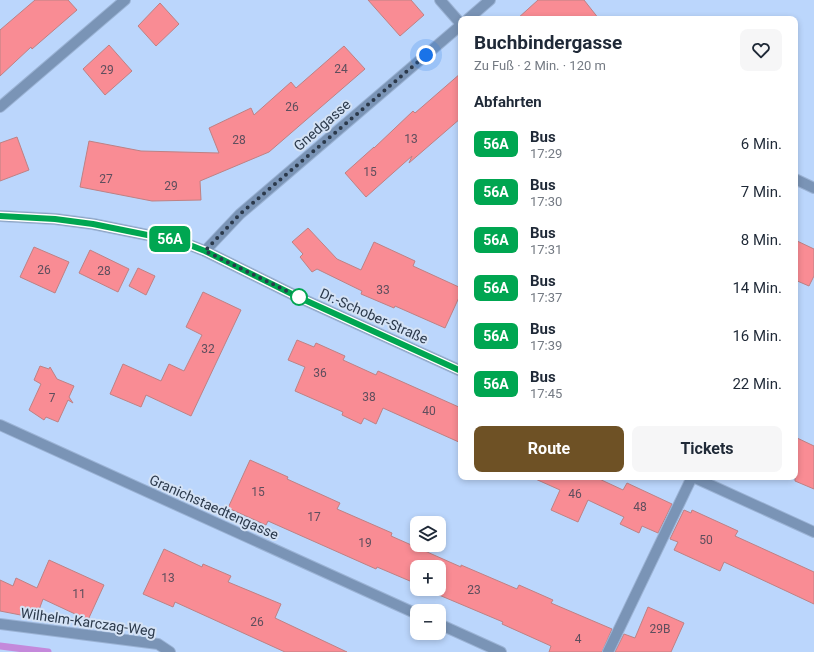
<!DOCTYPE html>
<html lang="de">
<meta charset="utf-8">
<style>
:root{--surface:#fff;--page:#f6f6f7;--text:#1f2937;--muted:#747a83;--accent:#6e5125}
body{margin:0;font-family:Roboto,sans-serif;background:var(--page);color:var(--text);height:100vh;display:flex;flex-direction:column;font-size:15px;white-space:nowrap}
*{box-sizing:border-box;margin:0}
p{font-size:13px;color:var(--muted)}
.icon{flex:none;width:22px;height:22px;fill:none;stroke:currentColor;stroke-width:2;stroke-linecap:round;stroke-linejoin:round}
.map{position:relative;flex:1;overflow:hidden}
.drawer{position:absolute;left:458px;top:16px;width:340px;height:464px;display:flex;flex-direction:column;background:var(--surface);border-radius:8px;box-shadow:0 2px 6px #0003}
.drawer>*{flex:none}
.badge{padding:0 8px;border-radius:6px;font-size:14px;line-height:26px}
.fabs{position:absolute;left:410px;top:516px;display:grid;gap:8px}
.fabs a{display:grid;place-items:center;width:36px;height:36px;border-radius:8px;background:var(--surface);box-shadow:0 2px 6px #0003;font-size:20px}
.you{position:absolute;width:20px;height:20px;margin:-10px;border:3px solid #fff;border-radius:50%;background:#1a73e8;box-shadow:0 0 0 6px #1a73e833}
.map>.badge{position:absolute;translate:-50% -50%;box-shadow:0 0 0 2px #fff}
h2{padding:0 16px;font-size:15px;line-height:36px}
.round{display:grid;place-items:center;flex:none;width:42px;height:42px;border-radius:8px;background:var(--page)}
.overview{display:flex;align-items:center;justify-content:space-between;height:68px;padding:0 16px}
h1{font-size:19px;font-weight:700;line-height:30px}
.primary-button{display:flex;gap:8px;margin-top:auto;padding:8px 16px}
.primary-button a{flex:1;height:46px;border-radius:8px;background:var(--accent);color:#fff;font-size:16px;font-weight:700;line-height:46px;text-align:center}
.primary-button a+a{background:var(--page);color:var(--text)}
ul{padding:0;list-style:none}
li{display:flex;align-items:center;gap:12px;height:48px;padding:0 16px}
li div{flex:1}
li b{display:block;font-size:15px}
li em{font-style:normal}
li .badge{min-width:44px;font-weight:700;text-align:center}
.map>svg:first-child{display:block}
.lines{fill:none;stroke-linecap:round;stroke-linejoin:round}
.stream{stroke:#c489db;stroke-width:7}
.building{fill:#f98c94;stroke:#be8184}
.minor-casing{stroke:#9bb3d5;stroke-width:12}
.minor{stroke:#7a94b6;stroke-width:10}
.line-casing{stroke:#fff;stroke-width:9}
.line{stroke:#00a651;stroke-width:6}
.walk{stroke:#2b394b;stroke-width:4;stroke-dasharray:0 7.2}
.stop-dot{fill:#fff;stroke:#00a651;stroke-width:2}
.labels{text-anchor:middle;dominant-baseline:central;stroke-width:4;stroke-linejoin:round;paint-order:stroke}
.number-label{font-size:12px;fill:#5e4e5d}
.street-label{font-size:14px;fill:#2b394b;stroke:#d4e2f5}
</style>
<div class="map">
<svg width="814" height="652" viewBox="0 0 814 652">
<rect width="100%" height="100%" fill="#bbd6fc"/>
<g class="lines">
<path class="stream" d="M 0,646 L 48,652"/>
</g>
<g class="building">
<path d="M 35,0 L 68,0 L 77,10 L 32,49 L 31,47 L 0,76 L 0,30 Z"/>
<path d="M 368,0 L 411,0 L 424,15 L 400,36 Z"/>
<path d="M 538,0 L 584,0 L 599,19 L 517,19 Z"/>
<path d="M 160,3 L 179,24 L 156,46 L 138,26 Z"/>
<path d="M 109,45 L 132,71 L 105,95 L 83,69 Z"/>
<path d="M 344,46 L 365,69 L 269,152 L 200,181 L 201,200 L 152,201 L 80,187 L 89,141 L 141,151 L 219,153 L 209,128 L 251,108 L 254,115 L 291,82 L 296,88 Z"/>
<path d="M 461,73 L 461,118 L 409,163 L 412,156 L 366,197 L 345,173 L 374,147 L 374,148 L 413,111 L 415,113 Z"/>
<path d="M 17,137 L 29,170 L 0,181 L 0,143 Z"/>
<path d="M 308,228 L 337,259 L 361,270 L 374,242 L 415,261 L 413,266 L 461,288 L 461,293 L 445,328 L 395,306 L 394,308 L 361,294 L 362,291 L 317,269 L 312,272 L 300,257 L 303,254 L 292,242 Z"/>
<path d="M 795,240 L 814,249 L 814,276 L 809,286 L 795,280 Z"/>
<path d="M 34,247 L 69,262 L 55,293 L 20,277 Z"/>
<path d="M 90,250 L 129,269 L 118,292 L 79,273 Z"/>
<path d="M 138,268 L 155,276 L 146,295 L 129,286 Z"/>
<path d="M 203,292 L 241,310 L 191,416 L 146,395 L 141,407 L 110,394 L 123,364 L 161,381 L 169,364 L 184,371 L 202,335 L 186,327 Z"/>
<path d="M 297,340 L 314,347 L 316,343 L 345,356 L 343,360 L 376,375 L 378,371 L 461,408 L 461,443 L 383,408 L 376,424 L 364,418 L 361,424 L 342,415 L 343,412 L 295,391 L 305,367 L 288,360 Z"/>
<path d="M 40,366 L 49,369 L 50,367 L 57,379 L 74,386 L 69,397 L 73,403 L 68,400 L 58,422 L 46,417 L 44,420 L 29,410 L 41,384 L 34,380 Z"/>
<path d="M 795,437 L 814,446 L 814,489 L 795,481 Z"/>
<path d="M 250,460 L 288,477 L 287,479 L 340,503 L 337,509 L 392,533 L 391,536 L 461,567 L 461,565 L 517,589 L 519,585 L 553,600 L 551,603 L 612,629 L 602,652 L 549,652 L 551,646 L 502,624 L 503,622 L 439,595 L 439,593 L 429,589 L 439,589 L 439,567 L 417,567 L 417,584 L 377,567 L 376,569 L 268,521 L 266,525 L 228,508 Z"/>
<path d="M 531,477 L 595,477 L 623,490 L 627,483 L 672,504 L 658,533 L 642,526 L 639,533 L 620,524 L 624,517 L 588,500 L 578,522 L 551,510 L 560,490 Z"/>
<path d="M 684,510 L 691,513 L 692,510 L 738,531 L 735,536 L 814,572 L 814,604 L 724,562 L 720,571 L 674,550 L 678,542 L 670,539 Z"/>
<path d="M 164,549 L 202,567 L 203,564 L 231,576 L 228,582 L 281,604 L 275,618 L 347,652 L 285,652 L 175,602 L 173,607 L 143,594 Z"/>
<path d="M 49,560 L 104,585 L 88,620 L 43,599 L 36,618 L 0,611 L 0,580 L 13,586 L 16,578 L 37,588 Z"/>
<path d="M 648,607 L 684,623 L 671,652 L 615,652 L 624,634 L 635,638 Z"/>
</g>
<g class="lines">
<defs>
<g id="minor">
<path d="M 440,0 L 461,24"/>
<path d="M 468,19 L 490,0"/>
<path d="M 0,107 L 125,0"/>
<path d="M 795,179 L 814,188"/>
<path d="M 0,216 L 55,219 L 93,224 L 182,242 L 205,251 L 298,297 L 461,371"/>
<path d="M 205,251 L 240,214 L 461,25"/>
<path d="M 0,425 L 417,614"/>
<path d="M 693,477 L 814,532"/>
<path d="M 0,624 L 158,644 L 170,652"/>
<path d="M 439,624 L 501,652"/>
<path d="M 608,652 L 692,477"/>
</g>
</defs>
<use href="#minor" class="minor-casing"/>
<use href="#minor" class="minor"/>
</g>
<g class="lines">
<defs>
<path id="line" d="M 0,216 L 55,219 L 93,224 L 182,242 L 205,251 L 298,297 L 461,371"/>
</defs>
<use href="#line" class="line-casing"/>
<use href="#line" class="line"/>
<path class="walk" d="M 299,297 L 205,251 L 240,214 L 426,55"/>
</g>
<circle class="stop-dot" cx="299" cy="297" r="8"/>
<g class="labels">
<g class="number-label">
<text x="341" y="69">24</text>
<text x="107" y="70">29</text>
<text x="292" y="107">26</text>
<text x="411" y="139">13</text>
<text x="239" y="140">28</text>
<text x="370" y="172">15</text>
<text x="106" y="179">27</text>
<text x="171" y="186">29</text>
<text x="44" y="270">26</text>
<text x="104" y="271">28</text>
<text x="383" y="290">33</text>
<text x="208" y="349">32</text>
<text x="320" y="373">36</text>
<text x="369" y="397">38</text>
<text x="52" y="398">7</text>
<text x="429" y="411">40</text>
<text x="258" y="492">15</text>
<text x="575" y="494">46</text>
<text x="640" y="507">48</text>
<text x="314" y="517">17</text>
<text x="706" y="540">50</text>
<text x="365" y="543">19</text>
<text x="168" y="578">13</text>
<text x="474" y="590">23</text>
<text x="79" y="594">11</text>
<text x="257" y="622">26</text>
<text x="660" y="629">29B</text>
<text x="578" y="639">4</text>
</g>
<g class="street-label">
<text transform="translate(322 125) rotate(-41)">Gnedgasse</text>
<text transform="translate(374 316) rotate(24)">Dr.-Schober-Straße</text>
<text transform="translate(214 507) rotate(24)">Granichstaedtengasse</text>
<text transform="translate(88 622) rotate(8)">Wilhelm-Karczag-Weg</text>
</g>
</g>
</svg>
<div class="fabs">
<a><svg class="icon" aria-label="layers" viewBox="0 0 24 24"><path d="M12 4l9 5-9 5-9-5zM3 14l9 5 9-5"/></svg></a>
<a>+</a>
<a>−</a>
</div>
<div class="you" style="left:426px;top:55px"></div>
<b class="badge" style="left:170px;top:239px;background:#00a651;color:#fff">56A</b>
<section class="drawer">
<div class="overview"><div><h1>Buchbindergasse</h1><p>Zu Fuß · 2 Min. · 120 m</p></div><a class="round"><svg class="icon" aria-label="heart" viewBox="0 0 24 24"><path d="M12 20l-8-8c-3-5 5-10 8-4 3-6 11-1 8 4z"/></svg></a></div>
<h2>Abfahrten</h2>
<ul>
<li><span class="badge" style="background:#00a651;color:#fff">56A</span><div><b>Bus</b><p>17:29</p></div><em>6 Min.</em></li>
<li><span class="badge" style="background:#00a651;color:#fff">56A</span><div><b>Bus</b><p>17:30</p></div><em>7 Min.</em></li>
<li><span class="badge" style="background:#00a651;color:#fff">56A</span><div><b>Bus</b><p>17:31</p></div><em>8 Min.</em></li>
<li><span class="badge" style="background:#00a651;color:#fff">56A</span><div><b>Bus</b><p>17:37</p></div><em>14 Min.</em></li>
<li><span class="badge" style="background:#00a651;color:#fff">56A</span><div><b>Bus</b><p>17:39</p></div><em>16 Min.</em></li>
<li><span class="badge" style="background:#00a651;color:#fff">56A</span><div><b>Bus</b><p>17:45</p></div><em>22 Min.</em></li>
</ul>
<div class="primary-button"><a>Route</a><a>Tickets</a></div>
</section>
</div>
